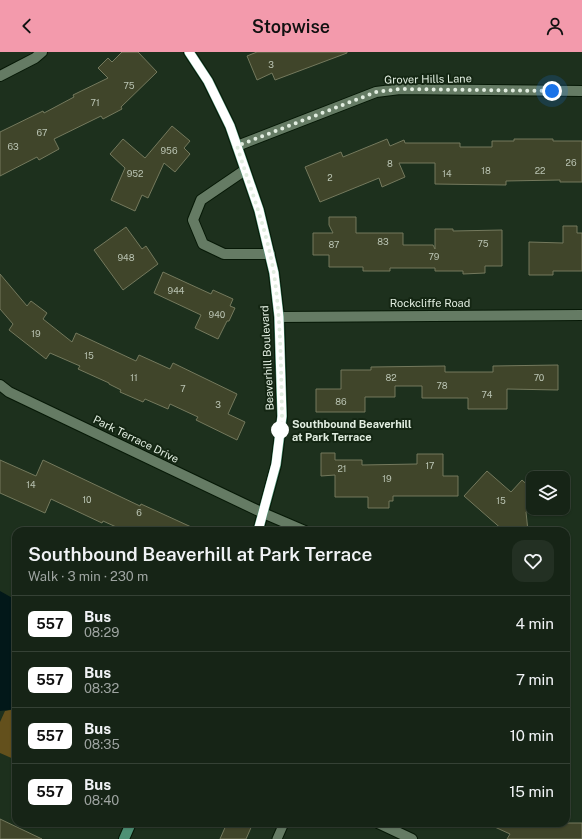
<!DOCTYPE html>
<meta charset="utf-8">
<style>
:root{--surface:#162416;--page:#233023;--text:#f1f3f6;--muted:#9ea4a1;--line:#354135;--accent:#f39aac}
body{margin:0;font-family:"Public Sans",sans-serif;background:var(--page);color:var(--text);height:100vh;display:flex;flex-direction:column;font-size:15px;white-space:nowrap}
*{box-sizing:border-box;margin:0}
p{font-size:13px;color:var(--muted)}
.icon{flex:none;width:22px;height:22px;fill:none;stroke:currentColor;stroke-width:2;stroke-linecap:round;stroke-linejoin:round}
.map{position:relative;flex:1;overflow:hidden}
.panel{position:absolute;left:12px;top:475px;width:558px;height:300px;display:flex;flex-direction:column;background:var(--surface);border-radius:12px;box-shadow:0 1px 3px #0004,0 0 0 1px var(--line)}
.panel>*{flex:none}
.badge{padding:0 8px;border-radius:6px;font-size:14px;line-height:26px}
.controls{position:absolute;left:526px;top:419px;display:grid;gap:8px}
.controls a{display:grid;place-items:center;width:44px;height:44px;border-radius:8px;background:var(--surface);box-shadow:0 1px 3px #0004,0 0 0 1px var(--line);font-size:20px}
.you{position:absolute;width:20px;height:20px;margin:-10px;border:3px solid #fff;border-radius:50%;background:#1a73e8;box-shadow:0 0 0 6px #1a73e833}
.map>.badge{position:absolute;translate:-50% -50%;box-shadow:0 0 0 2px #fff}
.round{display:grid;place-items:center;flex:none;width:42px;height:42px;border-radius:12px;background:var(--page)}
.overview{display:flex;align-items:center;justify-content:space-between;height:68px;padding:0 16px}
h1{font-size:19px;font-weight:600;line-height:30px}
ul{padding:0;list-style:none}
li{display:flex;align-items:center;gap:12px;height:56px;padding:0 16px;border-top:1px solid var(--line)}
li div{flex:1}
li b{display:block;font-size:15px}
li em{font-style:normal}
li .badge{min-width:44px;font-weight:700;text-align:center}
header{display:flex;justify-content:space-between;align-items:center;height:52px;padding:0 16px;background:var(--accent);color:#111;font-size:18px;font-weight:600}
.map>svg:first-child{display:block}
.green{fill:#63501c}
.water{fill:#021819}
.building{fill:#40452a;stroke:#74795d}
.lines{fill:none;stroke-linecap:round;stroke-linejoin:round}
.lane-casing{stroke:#061806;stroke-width:11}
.street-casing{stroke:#061806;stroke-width:12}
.secondary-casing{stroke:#061806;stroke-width:12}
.lane{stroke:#657b64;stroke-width:9}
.street{stroke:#657b64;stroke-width:10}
.secondary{stroke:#4e9175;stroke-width:10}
.line-casing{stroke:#fff;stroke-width:9}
.line{stroke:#fff;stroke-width:6}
.walk{stroke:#e1ede0;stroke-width:4;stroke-dasharray:0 7.2}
.stop-dot{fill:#fff;stroke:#fff;stroke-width:2}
.labels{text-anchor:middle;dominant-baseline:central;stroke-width:4;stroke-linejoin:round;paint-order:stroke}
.number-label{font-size:9px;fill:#b9c3b2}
.street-label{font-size:11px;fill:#e1ede0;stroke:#142613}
.stop-label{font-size:11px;font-weight:bold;fill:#e1ede0;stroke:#142613;text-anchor:start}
</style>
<header><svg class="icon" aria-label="back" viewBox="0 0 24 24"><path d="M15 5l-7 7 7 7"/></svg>Stopwise<svg class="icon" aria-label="person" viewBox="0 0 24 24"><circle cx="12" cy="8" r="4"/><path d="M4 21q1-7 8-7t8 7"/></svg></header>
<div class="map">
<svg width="582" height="787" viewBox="0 0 582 787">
<rect width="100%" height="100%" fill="#1d301d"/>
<path class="green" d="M 16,657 L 16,708 L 0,701 L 0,670 L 5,659 Z"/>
<path class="water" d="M 0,539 L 16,548 L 16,657 L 0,659 Z"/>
<g class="building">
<path d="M 122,0 L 138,0 L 157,20 L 121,55 L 122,57 L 103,67 L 101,64 L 54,87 L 59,97 L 39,108 L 37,105 L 0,124 L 0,80 L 43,59 L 44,61 L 74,45 L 73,43 L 108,26 L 98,16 L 108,6 L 112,10 Z"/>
<path d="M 257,0 L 347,0 L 347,1 L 275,28 L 272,21 L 257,28 L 247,4 Z"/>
<path d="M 172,74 L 190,89 L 184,96 L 190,102 L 175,120 L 164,111 L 148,146 L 142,143 L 135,159 L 111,148 L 125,116 L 110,102 L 123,87 L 145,106 Z"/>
<path d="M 387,87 L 390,94 L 404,88 L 405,91 L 460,91 L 460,95 L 492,95 L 492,89 L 514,89 L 514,87 L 553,87 L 553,89 L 582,89 L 582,130 L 560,130 L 560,128 L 506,129 L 506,133 L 435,132 L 435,111 L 399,111 L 405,125 L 382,135 L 379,126 L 320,150 L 305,115 L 341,100 L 343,105 Z"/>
<path d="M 329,165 L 356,165 L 356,181 L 403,181 L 403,193 L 433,193 L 435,197 L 435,177 L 453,177 L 453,179 L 502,178 L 502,214 L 485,214 L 485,221 L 463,222 L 463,219 L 435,219 L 435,216 L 390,216 L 390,219 L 363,219 L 363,215 L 329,215 L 329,203 L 313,203 L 313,181 L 333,181 L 329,173 Z"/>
<path d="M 563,174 L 577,174 L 577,181 L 582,181 L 582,219 L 553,219 L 553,223 L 529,223 L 529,190 L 563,191 Z"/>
<path d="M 126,175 L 142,197 L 146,194 L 158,212 L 123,238 L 94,198 Z"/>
<path d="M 163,220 L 211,242 L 213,238 L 233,247 L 230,254 L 235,256 L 229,269 L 227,269 L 218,287 L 195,276 L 201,263 L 154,241 Z"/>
<path d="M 0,222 L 27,254 L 31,249 L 47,261 L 43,267 L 72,290 L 76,281 L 136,309 L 139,303 L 170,317 L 173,311 L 237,342 L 228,362 L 245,370 L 237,388 L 196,368 L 198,365 L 170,352 L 168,357 L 145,347 L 143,350 L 120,340 L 121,338 L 109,332 L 109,331 L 78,317 L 80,314 L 50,301 L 46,307 L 9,278 L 13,272 L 0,257 Z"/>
<path d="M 558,313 L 558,338 L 507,337 L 507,357 L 468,357 L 468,346 L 422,346 L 422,334 L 395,334 L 395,345 L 365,345 L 365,360 L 316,360 L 316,337 L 341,337 L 341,318 L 371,318 L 371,315 L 445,314 L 445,320 L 493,320 L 493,314 Z"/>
<path d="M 321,401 L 335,401 L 335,408 L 362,408 L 362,413 L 417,412 L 417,402 L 443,402 L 443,424 L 458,424 L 458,444 L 393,444 L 393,449 L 389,449 L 389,456 L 368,456 L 368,445 L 335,445 L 335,423 L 321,424 Z"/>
<path d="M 0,408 L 36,424 L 43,408 L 140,454 L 141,452 L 200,479 L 125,479 L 103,469 L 102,471 L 51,447 L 45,461 L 0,441 Z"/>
<path d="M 487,419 L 511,440 L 522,428 L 533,438 L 533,452 L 526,460 L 528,479 L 504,479 L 464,444 Z"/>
<path d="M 0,767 L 42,787 L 0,787 Z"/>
<path d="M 227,771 L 253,771 L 246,787 L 220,787 Z"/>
<path d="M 486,771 L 582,771 L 582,787 L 507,787 L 510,782 Z"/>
</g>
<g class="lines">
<defs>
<path id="lane" d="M 277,787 L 284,771"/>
<g id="street">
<path d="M 0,24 L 35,6 L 42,0"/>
<path d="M 237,94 L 376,40 L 400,37 L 582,39"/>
<path d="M 245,118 L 201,148 L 193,168 L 203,192 L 224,202 L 270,202"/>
<path d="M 279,265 L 582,263"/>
<path d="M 0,333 L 9,340 L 263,461 L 305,479"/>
<path d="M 378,771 L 412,787"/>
</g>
<g id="secondary">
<path d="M 189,0 L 208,29 L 230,74 L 237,94 L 259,158 L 274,221 L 279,265 L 282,365 L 276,413 L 258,479"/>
<path d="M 124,787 L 131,771"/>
</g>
</defs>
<use href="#lane" class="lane-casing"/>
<use href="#street" class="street-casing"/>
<use href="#secondary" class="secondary-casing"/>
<use href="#lane" class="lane"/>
<use href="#street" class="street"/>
<use href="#secondary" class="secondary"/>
</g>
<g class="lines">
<defs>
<path id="line" d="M 189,0 L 208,29 L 230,74 L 237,94 L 259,158 L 274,221 L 279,265 L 282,364 L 276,412 L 258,479"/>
</defs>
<use href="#line" class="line-casing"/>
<use href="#line" class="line"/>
<path class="walk" d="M 280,378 L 282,364 C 281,317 281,269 274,222 C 267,178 250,136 237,94 L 376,40 L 400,37 L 552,39"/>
</g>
<circle class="stop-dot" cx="280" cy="378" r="8"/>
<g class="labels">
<g class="number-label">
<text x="271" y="12">3</text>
<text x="129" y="33">75</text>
<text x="95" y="50">71</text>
<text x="42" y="80">67</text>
<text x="13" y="94">63</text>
<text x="169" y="98">956</text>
<text x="571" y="110">26</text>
<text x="390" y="111">8</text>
<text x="486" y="118">18</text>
<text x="540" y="118">22</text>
<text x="135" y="121">952</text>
<text x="447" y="121">14</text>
<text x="330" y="125">2</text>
<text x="383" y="189">83</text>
<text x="483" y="191">75</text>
<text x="334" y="192">87</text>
<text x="434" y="204">79</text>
<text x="126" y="205">948</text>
<text x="176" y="238">944</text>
<text x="217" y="262">940</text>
<text x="36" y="281">19</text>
<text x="89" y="303">15</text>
<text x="134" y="325">11</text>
<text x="391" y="325">82</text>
<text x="539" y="325">70</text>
<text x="442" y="333">78</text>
<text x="183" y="336">7</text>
<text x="487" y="342">74</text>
<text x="341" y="349">86</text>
<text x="218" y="352">3</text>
<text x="430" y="413">17</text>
<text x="342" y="416">21</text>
<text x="387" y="426">19</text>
<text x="31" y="432">14</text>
<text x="87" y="447">10</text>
<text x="501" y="448">15</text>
<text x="139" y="460">6</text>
</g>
<g class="street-label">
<text transform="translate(428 27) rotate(-1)">Grover Hills Lane</text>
<text x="430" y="251">Rockcliffe Road</text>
<text transform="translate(267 306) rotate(-93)">Beaverhill Boulevard</text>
<text transform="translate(136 387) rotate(26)">Park Terrace Drive</text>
</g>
<g class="stop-label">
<text x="292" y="372">Southbound Beaverhill<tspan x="292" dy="13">at Park Terrace</tspan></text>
</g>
</g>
</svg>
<div class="controls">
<a><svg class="icon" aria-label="layers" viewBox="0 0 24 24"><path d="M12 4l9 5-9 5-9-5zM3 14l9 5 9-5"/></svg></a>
</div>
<div class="you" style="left:552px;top:39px"></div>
<section class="panel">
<div class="overview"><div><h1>Southbound Beaverhill at Park Terrace</h1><p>Walk · 3 min · 230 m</p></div><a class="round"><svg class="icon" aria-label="heart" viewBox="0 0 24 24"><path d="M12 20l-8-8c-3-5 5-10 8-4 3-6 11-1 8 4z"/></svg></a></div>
<ul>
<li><span class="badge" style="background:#fff;color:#111">557</span><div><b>Bus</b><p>08:29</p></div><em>4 min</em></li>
<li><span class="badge" style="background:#fff;color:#111">557</span><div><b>Bus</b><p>08:32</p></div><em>7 min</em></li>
<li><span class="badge" style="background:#fff;color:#111">557</span><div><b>Bus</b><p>08:35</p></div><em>10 min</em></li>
<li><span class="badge" style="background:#fff;color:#111">557</span><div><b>Bus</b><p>08:40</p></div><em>15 min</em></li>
</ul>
</section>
</div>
